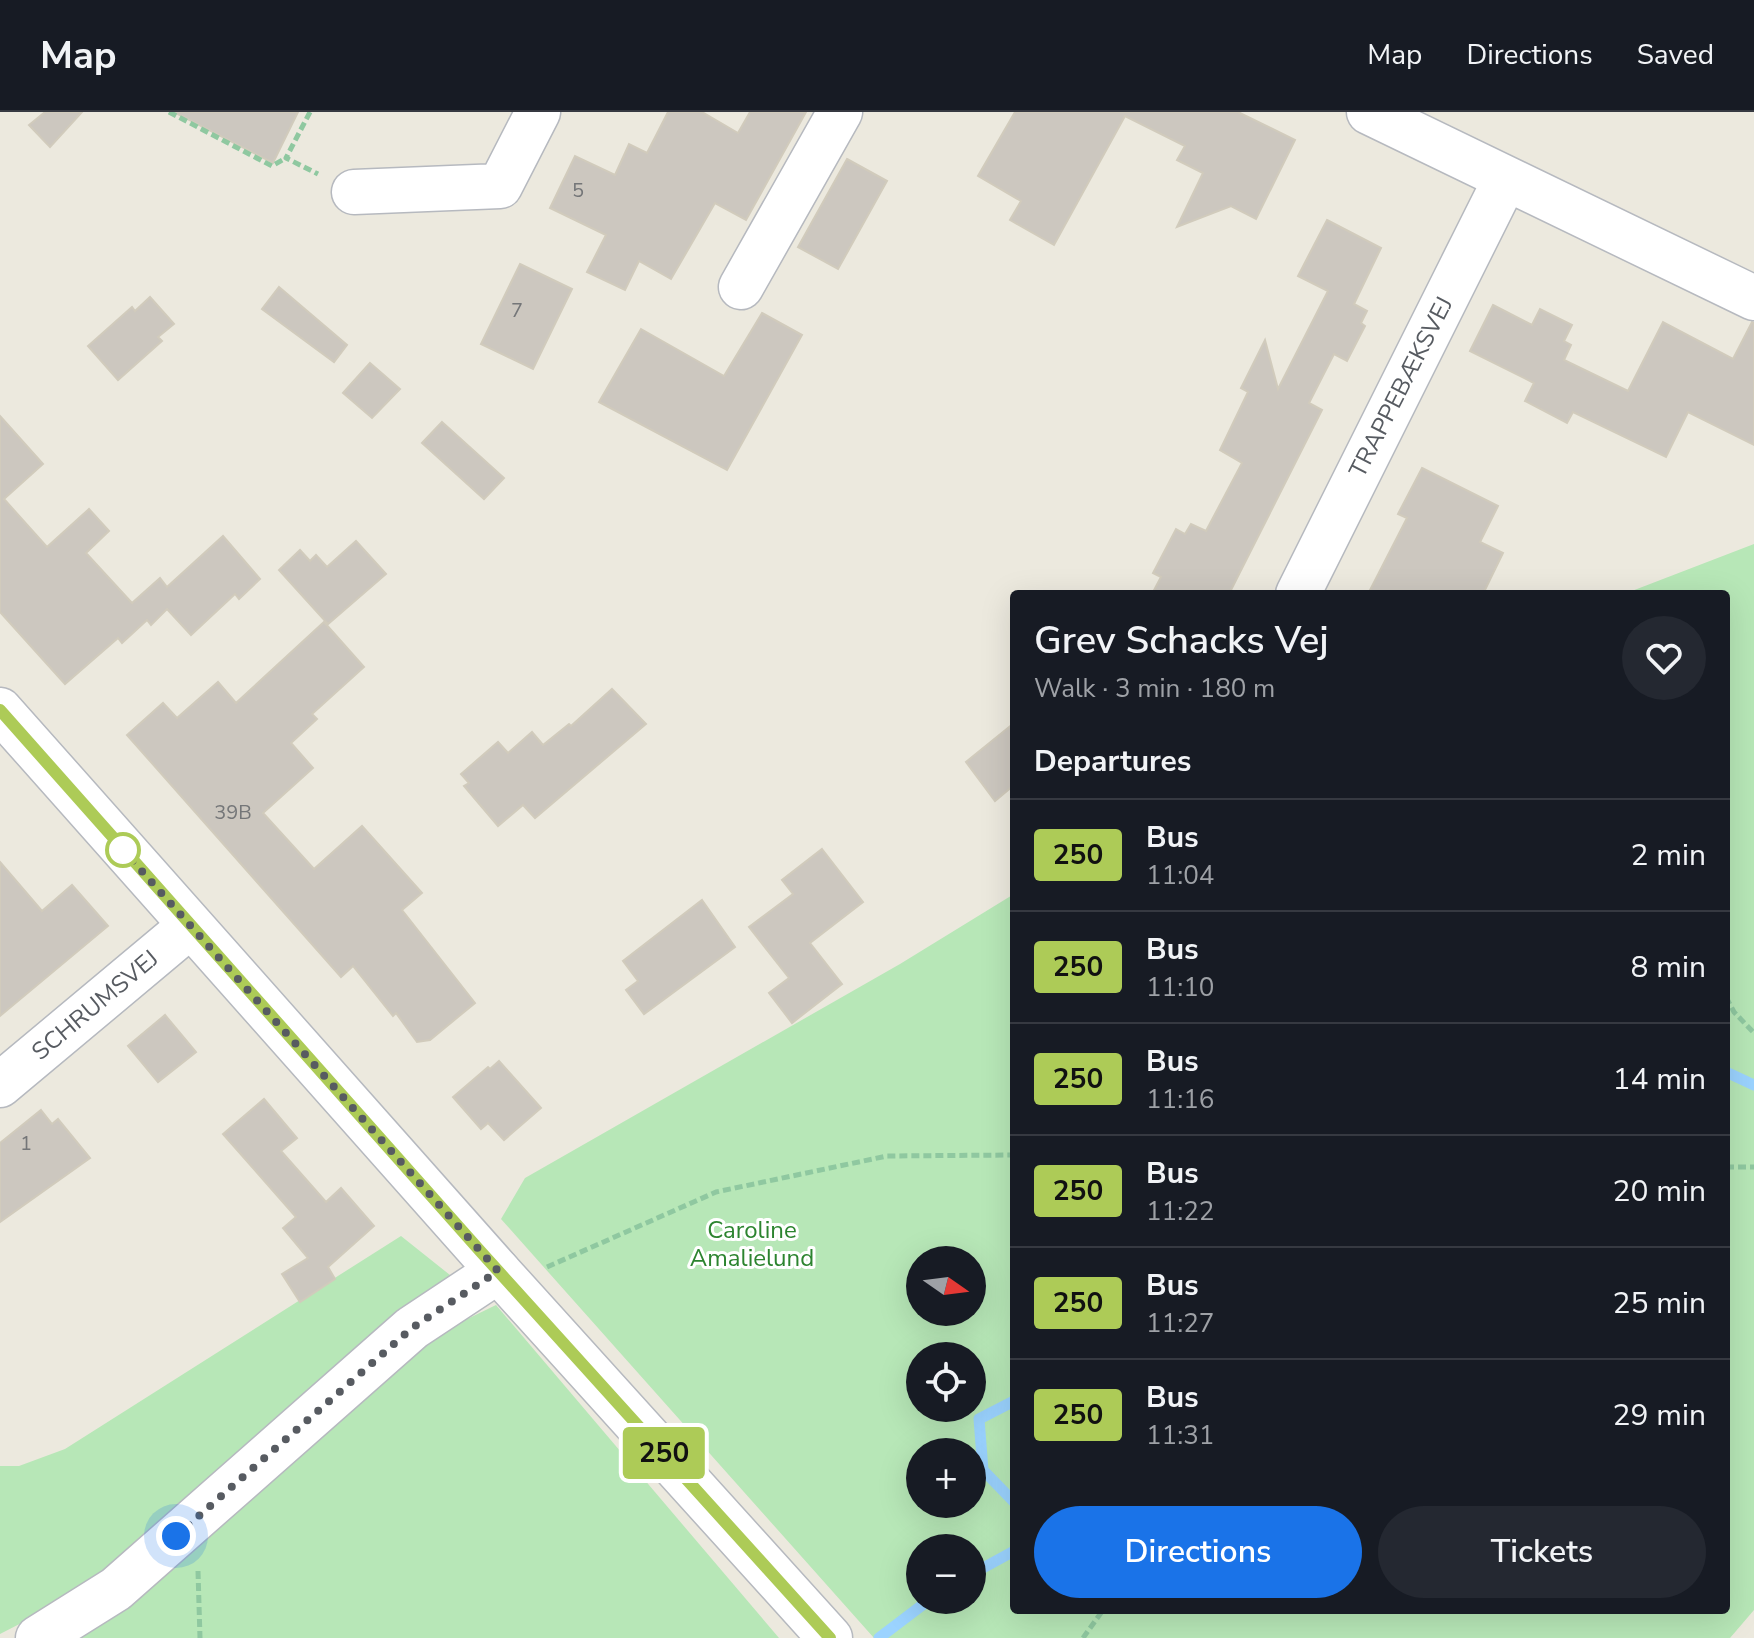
<!DOCTYPE html>
<meta charset="utf-8">
<style>
:root{--surface:#171b24;--page:#242831;--text:#f1f3f6;--muted:#9ea1a6;--line:#363941;--accent:#1a73e8}
body{margin:0;font-family:"Nunito Sans",sans-serif;background:var(--page);color:var(--text);height:100vh;display:flex;flex-direction:column;font-size:30px;white-space:nowrap}
*{box-sizing:border-box;margin:0}
p{font-size:26px;color:var(--muted)}
.icon{flex:none;width:44px;height:44px;fill:none;stroke:currentColor;stroke-width:2;stroke-linecap:round;stroke-linejoin:round}
.map{position:relative;flex:1;overflow:hidden}
.side{position:absolute;left:1010px;top:478px;width:720px;height:1024px;display:flex;flex-direction:column;background:var(--surface);border-radius:8px;box-shadow:0 8px 32px #0002}
.side>*{flex:none}
.badge{padding:0 16px;border-radius:6px;font-size:28px;line-height:52px}
.needle{width:52px;rotate:104deg}
.buttons{position:absolute;left:906px;top:1134px;display:grid;gap:16px}
.buttons a{display:grid;place-items:center;width:80px;height:80px;border-radius:50%;background:var(--surface);box-shadow:0 8px 32px #0002;font-size:40px}
.you{position:absolute;width:40px;height:40px;margin:-20px;border:6px solid #fff;border-radius:50%;background:#1a73e8;box-shadow:0 0 0 12px #1a73e833}
.map>.badge{position:absolute;translate:-50% -50%;box-shadow:0 0 0 4px #fff}
h2{padding:0 24px;font-size:30px;line-height:72px}
.round{display:grid;place-items:center;flex:none;width:84px;height:84px;border-radius:42px;background:var(--page)}
.headline{display:flex;align-items:center;justify-content:space-between;height:136px;padding:0 24px}
h1{font-size:38px;font-weight:600;line-height:60px}
.primary-button{display:flex;gap:16px;margin-top:auto;padding:16px 24px}
.primary-button a{flex:1;height:92px;border-radius:48px;background:var(--accent);color:#fff;font-size:32px;font-weight:600;line-height:92px;text-align:center}
.primary-button a+a{background:var(--page);color:var(--text)}
ul{padding:0;list-style:none}
li{display:flex;align-items:center;gap:24px;height:112px;padding:0 24px;border-top:2px solid var(--line)}
li div{flex:1}
li b{display:block;font-size:30px}
li em{font-style:normal}
li .badge{min-width:88px;font-weight:700;text-align:center}
header{display:flex;align-items:center;gap:48px;box-sizing:border-box;height:112px;padding:0 40px;background:var(--surface);border-bottom:2px solid var(--line)}
header strong{font-size:38px}
nav{display:flex;gap:44px;margin-inline-start:auto;font-size:28px}
.map>svg:first-child{display:block}
.green{fill:#b7e7b7;fill-rule:evenodd}
.lines{fill:none;stroke-linecap:round;stroke-linejoin:round}
.stream{stroke:#9bd3ff;stroke-width:11}
.building{fill:#ccc7bf;stroke:#d1cbbc;stroke-width:2}
.minor-casing{stroke:#b6b9bf;stroke-width:47}
.tertiary-casing{stroke:#b6b9bf;stroke-width:47}
.path{stroke:#8fc8a0;stroke-width:5;stroke-dasharray:8 4;stroke-linecap:butt}
.minor{stroke:#fff;stroke-width:44}
.tertiary{stroke:#fff;stroke-width:44}
.line-casing{stroke:#fff;stroke-width:18}
.line{stroke:#adcb57;stroke-width:12}
.walk{stroke:#575b61;stroke-width:8;stroke-dasharray:0 14.4}
.stop-dot{fill:#fff;stroke:#adcb57;stroke-width:4}
.labels{text-anchor:middle;dominant-baseline:central;stroke-width:6;stroke-linejoin:round;paint-order:stroke}
.number-label{font-size:20px;fill:#747678}
.street-label{font-size:24px;fill:#575b61;stroke:#fff}
.park-label{font-size:24px;fill:#2c842f;stroke:#fff}
</style>
<header>
<strong>Map</strong>
<nav><a>Map</a><a>Directions</a><a>Saved</a></nav>
</header>
<div class="map">
<svg width="1754" height="1526" viewBox="0 0 1754 1526">
<rect width="100%" height="100%" fill="#ece9de"/>
<g class="green">
<path d="M 1754,432 L 1754,1498 L 1730,1526 L 874,1526 L 501,1107 L 525,1066 L 900,852 L 1014,782 L 1014,1498 L 1726,1498 L 1726,482 L 1624,482 ZM 920,1148 L 972,1148 L 972,1200 L 920,1200 ZM 920,1244 L 972,1244 L 972,1296 L 920,1296 ZM 920,1340 L 972,1340 L 972,1392 L 920,1392 ZM 920,1436 L 972,1436 L 972,1488 L 920,1488 Z"/>
<path d="M 401,1124 L 460,1171 L 109,1466 L 0,1522 L 0,1354 L 19,1354 L 65,1337 Z"/>
<path d="M 496,1193 L 779,1526 L 71,1526 L 416,1232 Z"/>
</g>
<g class="lines">
<g class="stream">
<path d="M 1726,960 L 1754,973"/>
<path d="M 1014,1289 L 979,1307 L 983,1358 L 1014,1390"/>
<path d="M 972,1462 L 1014,1439"/>
<path d="M 879,1526 L 929,1488"/>
</g>
</g>
<g class="building">
<path d="M 45,0 L 82,0 L 50,35 L 29,13 Z"/>
<path d="M 174,0 L 298,0 L 273,51 Z"/>
<path d="M 668,0 L 702,0 L 738,21 L 750,0 L 806,0 L 746,108 L 715,91 L 671,167 L 639,149 L 625,178 L 587,160 L 606,123 L 550,96 L 575,44 L 615,63 L 629,32 L 647,41 Z"/>
<path d="M 1015,0 L 1238,0 L 1295,28 L 1256,107 L 1231,94 L 1177,115 L 1203,61 L 1177,48 L 1185,34 L 1125,4 L 1054,133 L 1010,108 L 1021,89 L 978,64 Z"/>
<path d="M 847,47 L 887,69 L 838,157 L 798,135 Z"/>
<path d="M 1327,108 L 1381,136 L 1354,192 L 1367,199 L 1361,211 L 1365,214 L 1347,249 L 1334,242 L 1309,291 L 1322,298 L 1229,482 L 1152,482 L 1161,465 L 1153,461 L 1176,417 L 1185,422 L 1191,412 L 1206,419 L 1242,351 L 1220,338 L 1248,280 L 1241,276 L 1265,228 L 1278,277 L 1328,179 L 1298,164 Z"/>
<path d="M 520,152 L 572,177 L 533,257 L 481,232 Z"/>
<path d="M 279,175 L 347,233 L 334,250 L 262,197 Z"/>
<path d="M 150,185 L 174,212 L 158,225 L 162,229 L 118,268 L 88,234 L 132,195 L 135,199 Z"/>
<path d="M 1493,193 L 1532,213 L 1540,197 L 1572,213 L 1564,229 L 1571,233 L 1564,248 L 1628,279 L 1663,210 L 1733,247 L 1752,210 L 1754,211 L 1754,333 L 1688,300 L 1666,345 L 1573,300 L 1567,311 L 1525,289 L 1534,271 L 1470,239 Z"/>
<path d="M 762,201 L 802,223 L 727,358 L 599,290 L 641,217 L 724,264 Z"/>
<path d="M 370,251 L 400,277 L 372,306 L 343,281 Z"/>
<path d="M 0,304 L 43,352 L 4,387 L 47,435 L 89,397 L 109,419 L 86,441 L 132,491 L 160,466 L 167,475 L 223,424 L 260,467 L 239,487 L 235,482 L 191,523 L 167,497 L 151,513 L 147,508 L 122,531 L 118,526 L 65,572 L 0,500 Z"/>
<path d="M 442,310 L 504,366 L 484,387 L 422,331 Z"/>
<path d="M 1422,356 L 1498,394 L 1480,430 L 1503,441 L 1483,482 L 1368,482 L 1407,406 L 1398,402 Z"/>
<path d="M 356,429 L 386,462 L 328,512 L 279,458 L 300,438 L 310,449 L 316,443 L 327,455 Z"/>
<path d="M 324,510 L 364,555 L 312,602 L 317,607 L 291,631 L 313,656 L 263,701 L 314,757 L 362,714 L 422,781 L 402,798 L 475,891 L 430,928 L 417,930 L 396,901 L 393,904 L 353,854 L 341,865 L 127,623 L 163,591 L 177,606 L 218,570 L 236,591 Z"/>
<path d="M 612,577 L 646,612 L 535,706 L 523,693 L 498,714 L 464,674 L 469,671 L 461,662 L 498,630 L 508,641 L 532,620 L 543,633 L 569,612 L 571,614 Z"/>
<path d="M 1014,611 L 1014,673 L 995,689 L 966,650 Z"/>
<path d="M 822,737 L 863,790 L 810,831 L 842,872 L 792,911 L 769,881 L 789,866 L 749,815 L 793,782 L 782,768 Z"/>
<path d="M 0,750 L 42,799 L 72,773 L 108,814 L 0,904 Z"/>
<path d="M 702,788 L 735,835 L 644,902 L 626,878 L 638,869 L 623,849 Z"/>
<path d="M 165,903 L 196,940 L 158,970 L 128,934 Z"/>
<path d="M 499,949 L 541,996 L 504,1028 L 488,1011 L 481,1017 L 453,985 L 488,955 L 490,957 Z"/>
<path d="M 264,987 L 297,1026 L 281,1039 L 326,1090 L 341,1076 L 374,1114 L 328,1155 L 335,1167 L 300,1190 L 282,1162 L 308,1146 L 283,1116 L 296,1105 L 223,1022 Z"/>
<path d="M 41,998 L 52,1012 L 58,1007 L 90,1046 L 0,1110 L 0,1031 Z"/>
</g>
<g class="lines">
<defs>
<g id="minor">
<path d="M 1369,0 L 1754,186"/>
<path d="M 354,80 L 500,74 L 538,0"/>
<path d="M 741,175 L 840,0"/>
<path d="M 1298,482 L 1505,68"/>
<path d="M 0,973 L 190,814"/>
<path d="M 38,1526 L 116,1477 L 412,1216 L 498,1159"/>
</g>
<path id="tertiary" d="M 0,598 L 498,1159 L 830,1526"/>
</defs>
<use href="#minor" class="minor-casing"/>
<use href="#tertiary" class="tertiary-casing"/>
<g class="path">
<path d="M 169,0 L 272,54 L 286,46"/>
<path d="M 310,0 L 286,46 L 318,62"/>
<path d="M 1726,885 L 1734,900 L 1754,921"/>
<path d="M 1726,1055 L 1754,1055"/>
<path d="M 547,1155 L 716,1080 L 887,1044 L 1014,1043"/>
<path d="M 198,1459 L 200,1526"/>
<path d="M 1083,1526 L 1103,1498"/>
</g>
<use href="#minor" class="minor"/>
<use href="#tertiary" class="tertiary"/>
</g>
<g class="lines">
<defs>
<path id="line" d="M 0,598 L 481,1140 L 830,1526"/>
</defs>
<use href="#line" class="line-casing"/>
<use href="#line" class="line"/>
<path class="walk" d="M 123,738 L 498,1159 L 412,1216 L 176,1424"/>
</g>
<circle class="stop-dot" cx="123" cy="738" r="16"/>
<g class="labels">
<g class="number-label">
<text x="578" y="78">5</text>
<text x="517" y="198">7</text>
<text x="233" y="700">39B</text>
<text x="26" y="1031">1</text>
</g>
<g class="street-label">
<text transform="translate(1401 275) rotate(-63)">TRAPPEBÆKSVEJ</text>
<text transform="translate(95 893) rotate(-40)">SCHRUMSVEJ</text>
</g>
<g class="park-label">
<text x="752" y="1118">Caroline<tspan x="752" dy="28">Amalielund</tspan></text>
</g>
</g>
</svg>
<div class="buttons">
<a><svg class="needle" viewBox="-14 -14 28 28"><path d="M0-13l5 13h-10z" fill="#e53935"/><path d="M0 13l5-13h-10z" fill="#9ea1a6"/></svg></a>
<a><svg class="icon" aria-label="locate" viewBox="0 0 24 24"><circle cx="12" cy="12" r="6"/><path d="M12 2v4M12 18v4M2 12h4M18 12h4"/></svg></a>
<a>+</a>
<a>−</a>
</div>
<div class="you" style="left:176px;top:1424px"></div>
<b class="badge" style="left:664px;top:1341px;background:#adcb57;color:#111">250</b>
<section class="side">
<div class="headline"><div><h1>Grev Schacks Vej</h1><p>Walk · 3 min · 180 m</p></div><a class="round"><svg class="icon" aria-label="heart" viewBox="0 0 24 24"><path d="M12 20l-8-8c-3-5 5-10 8-4 3-6 11-1 8 4z"/></svg></a></div>
<h2>Departures</h2>
<ul>
<li><span class="badge" style="background:#adcb57;color:#111">250</span><div><b>Bus</b><p>11:04</p></div><em>2 min</em></li>
<li><span class="badge" style="background:#adcb57;color:#111">250</span><div><b>Bus</b><p>11:10</p></div><em>8 min</em></li>
<li><span class="badge" style="background:#adcb57;color:#111">250</span><div><b>Bus</b><p>11:16</p></div><em>14 min</em></li>
<li><span class="badge" style="background:#adcb57;color:#111">250</span><div><b>Bus</b><p>11:22</p></div><em>20 min</em></li>
<li><span class="badge" style="background:#adcb57;color:#111">250</span><div><b>Bus</b><p>11:27</p></div><em>25 min</em></li>
<li><span class="badge" style="background:#adcb57;color:#111">250</span><div><b>Bus</b><p>11:31</p></div><em>29 min</em></li>
</ul>
<div class="primary-button"><a>Directions</a><a>Tickets</a></div>
</section>
</div>
